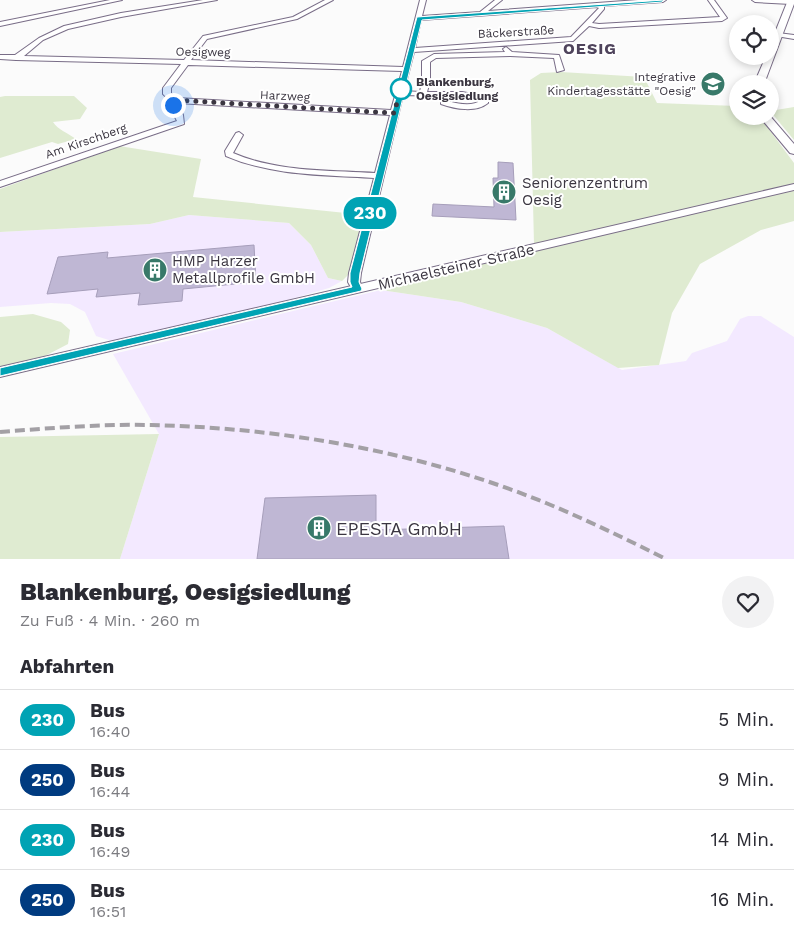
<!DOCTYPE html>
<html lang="de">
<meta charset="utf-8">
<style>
:root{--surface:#fff;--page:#f2f2f3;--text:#2b2b33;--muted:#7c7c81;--line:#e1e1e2}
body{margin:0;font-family:"Work Sans",sans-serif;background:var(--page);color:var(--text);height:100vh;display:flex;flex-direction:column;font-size:19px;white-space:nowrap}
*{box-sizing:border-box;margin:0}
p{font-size:16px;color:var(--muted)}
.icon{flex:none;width:28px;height:28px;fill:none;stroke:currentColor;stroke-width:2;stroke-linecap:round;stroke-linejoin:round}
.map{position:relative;height:559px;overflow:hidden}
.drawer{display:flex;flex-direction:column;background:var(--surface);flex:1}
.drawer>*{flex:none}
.badge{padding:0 10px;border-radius:16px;font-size:18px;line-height:32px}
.tools{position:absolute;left:729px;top:15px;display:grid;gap:10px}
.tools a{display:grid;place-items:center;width:50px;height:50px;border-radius:50%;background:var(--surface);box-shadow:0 2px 8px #0003;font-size:25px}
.you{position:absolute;width:25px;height:25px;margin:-12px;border:4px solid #fff;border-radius:50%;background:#1a73e8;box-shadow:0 0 0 8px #1a73e833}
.map>.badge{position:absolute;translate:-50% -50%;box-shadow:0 0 0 2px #fff}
h2{padding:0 20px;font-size:19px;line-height:45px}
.round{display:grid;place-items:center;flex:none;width:52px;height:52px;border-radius:26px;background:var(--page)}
.head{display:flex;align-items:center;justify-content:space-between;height:85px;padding:0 20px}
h1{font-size:24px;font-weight:800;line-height:38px}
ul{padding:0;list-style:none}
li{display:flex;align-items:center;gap:15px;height:60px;padding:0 20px;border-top:1px solid var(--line)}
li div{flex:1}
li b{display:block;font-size:19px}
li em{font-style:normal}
li .badge{min-width:55px;font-weight:700;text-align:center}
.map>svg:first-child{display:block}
.built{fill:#f3e9ff}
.green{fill:#dfebd1}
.building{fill:#bfb7d4;stroke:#a69eba}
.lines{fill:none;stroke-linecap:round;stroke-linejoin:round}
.minor-casing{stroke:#796d87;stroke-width:2}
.tertiary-casing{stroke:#796d87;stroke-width:2}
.minor{fill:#fff;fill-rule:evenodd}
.tertiary{fill:#fff;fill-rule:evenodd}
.rail{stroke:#a3a0a5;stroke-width:4;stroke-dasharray:10 5;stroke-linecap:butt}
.line{fill:#00a3b4;stroke:#fff}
.walk{stroke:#3b3641;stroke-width:5;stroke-dasharray:0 9}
.stop-dot{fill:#fff;stroke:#00a3b4;stroke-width:2.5}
.labels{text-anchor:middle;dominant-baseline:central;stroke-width:4;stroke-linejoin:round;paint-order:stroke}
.far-street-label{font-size:12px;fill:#3b3641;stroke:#fff}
.far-poi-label{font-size:12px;fill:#3b3641;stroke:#fff;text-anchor:end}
.far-stop-label{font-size:12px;font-weight:bold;fill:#3b3641;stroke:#fff;text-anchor:start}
.poi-label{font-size:15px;fill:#3b3641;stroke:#fff;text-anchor:start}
.street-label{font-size:15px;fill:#3b3641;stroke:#fff}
.far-district-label{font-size:16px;font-weight:bold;letter-spacing:1px;fill:#4f445c;stroke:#fff}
.near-poi-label{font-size:18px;fill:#3b3641;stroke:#fff;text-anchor:start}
</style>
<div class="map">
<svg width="794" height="559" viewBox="0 0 794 559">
<rect width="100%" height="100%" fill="#fbfbfb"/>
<g class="built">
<path d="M 189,215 L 289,223 L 311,245 L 328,278 L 342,281 L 329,288 L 284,301 L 112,341 L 96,336 L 85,312 L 70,304 L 51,303 L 0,307 L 0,232 L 150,224 Z"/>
<path d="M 381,290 L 461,302 L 547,328 L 622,370 L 686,361 L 692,353 L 727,341 L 740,319 L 748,316 L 761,316 L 794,337 L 794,559 L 120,559 L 159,434 L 113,354 Z"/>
</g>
<g class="green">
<path d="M 561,72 L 644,77 L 657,103 L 737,106 L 738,116 L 759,116 L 794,163 L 794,221 L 761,230 L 700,264 L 672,313 L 659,365 L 618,368 L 547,328 L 461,302 L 381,290 L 527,250 L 534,244 L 530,80 L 541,73 Z"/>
<path d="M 5,96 L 74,96 L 87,108 L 80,119 L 53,122 C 58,130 68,133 76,139 L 58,144 L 52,142 L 0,158 L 0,97 Z"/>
<path d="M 794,107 L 794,140 L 770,111 Z"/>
<path d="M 119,146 L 201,159 L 193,197 L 365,215 L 348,275 L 342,281 L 328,278 L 311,245 L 289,223 L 189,215 L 150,224 L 0,232 L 0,189 Z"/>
<path d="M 33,314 L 61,322 L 70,330 L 68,344 L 45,356 L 0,367 L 0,317 Z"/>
<path d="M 159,434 L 120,559 L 0,559 L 0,437 Z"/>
</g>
<g class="building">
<path d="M 498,162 L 513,163 L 516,220 L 432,216 L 433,204 L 494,207 L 493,178 L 498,178 Z"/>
<path d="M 254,245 L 256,282 L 183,289 L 182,301 L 138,305 L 140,293 L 96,297 L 98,289 L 47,294 L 58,257 L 108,252 L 107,258 Z"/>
<path d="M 376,495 L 376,530 L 504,526 L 509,559 L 257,559 L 265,498 Z"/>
</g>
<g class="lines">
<defs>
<g id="minor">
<path d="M 110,0 L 122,0 L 0,26 L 0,22 Z"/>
<path d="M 203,0 L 217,0 L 121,17 L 68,29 L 43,40 L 24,56 L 184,60 L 203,36 L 293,17 L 325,0 L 333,0 L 297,19 L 207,39 L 191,60 L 403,67 L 420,0 L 426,0 L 422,16 L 480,12 L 495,0 L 502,0 L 488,11 L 638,0 L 666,0 L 663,2 L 604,6 L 604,9 L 592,23 L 599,24 L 720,17 L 708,0 L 714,0 L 727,18 L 722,21 L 599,28 L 589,26 L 573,41 L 414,52 L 404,91 L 420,92 L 422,81 L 422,61 L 434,54 L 505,52 L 503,49 L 506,47 L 512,52 L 559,55 L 564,70 L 557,72 L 554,58 L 510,56 L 436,58 L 430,62 L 430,81 L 427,92 L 462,92 L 488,97 L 488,103 C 476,113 455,109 441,104 L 441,96 L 403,95 L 361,273 L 360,282 L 363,289 L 357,292 L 353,291 L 348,282 L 349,273 L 374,178 C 325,175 272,176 226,156 L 225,151 L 236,133 L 239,132 L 243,135 L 233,153 C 277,172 329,170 375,173 L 390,115 L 177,103 L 183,115 L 184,124 L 0,187 L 0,181 L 177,121 L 169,105 L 170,101 L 163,94 L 163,88 L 181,64 L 16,60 L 0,59 L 0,55 L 15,55 L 39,38 L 64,26 L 121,13 ZM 597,7 L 599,8 L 571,37 L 415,48 L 421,20 ZM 188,65 L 402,71 L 391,110 L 177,98 L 171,93 L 171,88 ZM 449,96 L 470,97 L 481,100 C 473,107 458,104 448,101 Z"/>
<path d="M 752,0 L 788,0 L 794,2 L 791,4 L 755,2 Z"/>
<path d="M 778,33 L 794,35 L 794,39 L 776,36 L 776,34 Z"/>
</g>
<g id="tertiary">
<path d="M 788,0 L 794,0 L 794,4 L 764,84 L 754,84 L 766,56 L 770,56 L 770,45 Z"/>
<path d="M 759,116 L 770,116 L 794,144 L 794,154 L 790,153 Z"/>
<path d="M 794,184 L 794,190 L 0,377 L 0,367 Z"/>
</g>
</defs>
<use href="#minor" class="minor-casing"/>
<use href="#tertiary" class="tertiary-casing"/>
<use href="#minor" class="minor"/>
<use href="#tertiary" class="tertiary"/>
<path class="rail" d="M 0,432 C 50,428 101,424 151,425 C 285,428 421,452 546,503 C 587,520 626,539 666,559"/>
</g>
<path class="line" d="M 662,2 L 422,20 L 360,273 L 359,282 L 362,289 L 361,291 L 0,376 L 0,368 L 352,287 L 350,282 L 350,273 L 417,17 L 664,0 Z"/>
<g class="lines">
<path class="walk" d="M 173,105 L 174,100 L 394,113 L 401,89"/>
</g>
<defs>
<symbol id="school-disc" viewBox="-11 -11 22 22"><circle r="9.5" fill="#387969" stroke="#fff"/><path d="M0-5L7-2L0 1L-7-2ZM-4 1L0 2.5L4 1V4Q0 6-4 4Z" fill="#fff"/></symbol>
<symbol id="building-disc" viewBox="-11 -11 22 22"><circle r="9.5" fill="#387969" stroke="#fff"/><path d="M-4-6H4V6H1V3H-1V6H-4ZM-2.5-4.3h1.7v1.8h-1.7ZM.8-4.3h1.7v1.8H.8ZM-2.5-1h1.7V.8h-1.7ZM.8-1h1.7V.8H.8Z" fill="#fff"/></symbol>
</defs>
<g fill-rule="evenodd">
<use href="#school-disc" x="699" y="70" width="28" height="28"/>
<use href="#building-disc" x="490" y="178" width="28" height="28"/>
<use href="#building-disc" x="141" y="256" width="28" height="28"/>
<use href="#building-disc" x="305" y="514" width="28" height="28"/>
</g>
<circle class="stop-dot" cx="401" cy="89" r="10"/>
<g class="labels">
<g class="far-street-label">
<text transform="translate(516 32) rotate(-3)">Bäckerstraße</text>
<text transform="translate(203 52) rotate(1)">Oesigweg</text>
<text transform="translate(285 96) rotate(3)">Harzweg</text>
<text transform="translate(86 141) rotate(-19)">Am Kirschberg</text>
</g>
<g class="far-poi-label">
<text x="696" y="77">Integrative<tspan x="696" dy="14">Kindertagesstätte "Oesig"</tspan></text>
</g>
<g class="far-stop-label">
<text x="416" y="82">Blankenburg,<tspan x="416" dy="14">Oesigsiedlung</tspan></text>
</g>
<g class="poi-label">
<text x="522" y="183">Seniorenzentrum<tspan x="522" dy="17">Oesig</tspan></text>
<text x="172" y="261">HMP Harzer<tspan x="172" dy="17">Metallprofile GmbH</tspan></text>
</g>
<g class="street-label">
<text transform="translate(456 267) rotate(-13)">Michaelsteiner Straße</text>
</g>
<g class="far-district-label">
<text x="590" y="48">OESIG</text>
</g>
<g class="near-poi-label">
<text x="336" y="528">EPESTA GmbH</text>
</g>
</g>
</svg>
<div class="tools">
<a><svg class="icon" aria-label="locate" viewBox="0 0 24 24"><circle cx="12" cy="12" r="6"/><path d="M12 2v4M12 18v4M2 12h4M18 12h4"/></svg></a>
<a><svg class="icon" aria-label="layers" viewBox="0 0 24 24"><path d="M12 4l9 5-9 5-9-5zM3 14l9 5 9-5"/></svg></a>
</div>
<div class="you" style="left:173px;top:105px"></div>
<b class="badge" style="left:370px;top:213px;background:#00a3b4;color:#fff">230</b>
</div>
<section class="drawer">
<div class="head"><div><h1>Blankenburg, Oesigsiedlung</h1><p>Zu Fuß · 4 Min. · 260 m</p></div><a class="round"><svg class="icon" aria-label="heart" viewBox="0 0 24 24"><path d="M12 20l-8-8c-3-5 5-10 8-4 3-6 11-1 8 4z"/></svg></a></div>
<h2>Abfahrten</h2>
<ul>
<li><span class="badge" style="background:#00a3b4;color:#fff">230</span><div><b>Bus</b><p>16:40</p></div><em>5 Min.</em></li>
<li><span class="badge" style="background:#003b80;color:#fff">250</span><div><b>Bus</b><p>16:44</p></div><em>9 Min.</em></li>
<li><span class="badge" style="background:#00a3b4;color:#fff">230</span><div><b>Bus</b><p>16:49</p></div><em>14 Min.</em></li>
<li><span class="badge" style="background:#003b80;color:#fff">250</span><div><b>Bus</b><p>16:51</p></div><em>16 Min.</em></li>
</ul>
</section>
